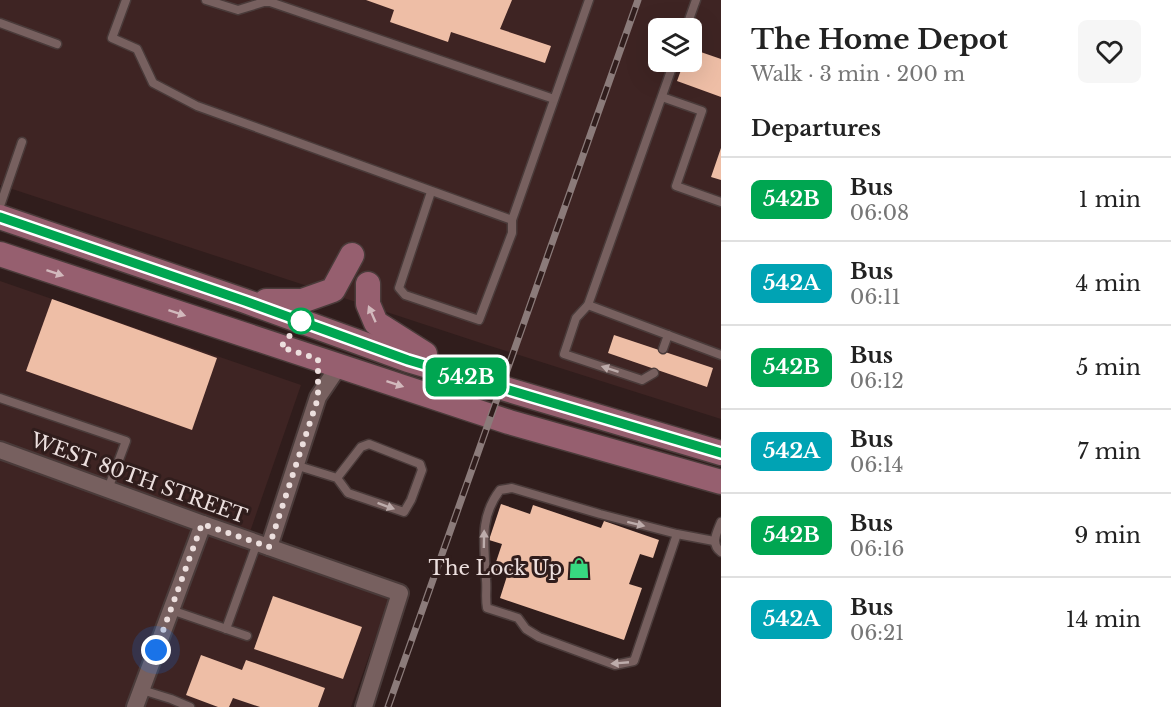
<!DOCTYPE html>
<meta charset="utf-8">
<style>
:root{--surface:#fff;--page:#f6f6f6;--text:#222;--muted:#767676;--line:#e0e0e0}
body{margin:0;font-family:"Libre Baskerville",serif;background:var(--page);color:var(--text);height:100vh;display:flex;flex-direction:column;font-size:22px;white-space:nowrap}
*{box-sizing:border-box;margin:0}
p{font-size:20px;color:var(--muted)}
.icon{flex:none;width:33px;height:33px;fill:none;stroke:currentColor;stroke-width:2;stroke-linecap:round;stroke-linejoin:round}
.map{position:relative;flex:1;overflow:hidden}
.details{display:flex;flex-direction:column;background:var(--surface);width:450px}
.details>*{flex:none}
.badge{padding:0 12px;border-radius:9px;font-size:21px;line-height:39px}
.fabs{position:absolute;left:648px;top:18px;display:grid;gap:12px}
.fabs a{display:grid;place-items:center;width:54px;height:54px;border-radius:9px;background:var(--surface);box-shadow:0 6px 24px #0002;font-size:30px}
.you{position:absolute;width:30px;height:30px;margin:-15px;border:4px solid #fff;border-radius:50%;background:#1a73e8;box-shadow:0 0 0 9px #1a73e833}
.map>.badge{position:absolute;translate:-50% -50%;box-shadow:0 0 0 3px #fff}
h2{padding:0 30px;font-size:22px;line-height:54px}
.round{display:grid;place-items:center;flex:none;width:63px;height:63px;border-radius:9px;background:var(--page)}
.headline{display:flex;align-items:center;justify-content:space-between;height:102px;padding:0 30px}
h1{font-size:28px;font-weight:700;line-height:45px}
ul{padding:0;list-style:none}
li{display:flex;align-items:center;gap:18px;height:84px;padding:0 30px;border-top:2px solid var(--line)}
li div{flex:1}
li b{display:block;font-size:22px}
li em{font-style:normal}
li .badge{min-width:66px;font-weight:700;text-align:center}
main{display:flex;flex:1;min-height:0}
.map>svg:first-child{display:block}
.built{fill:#3e2423;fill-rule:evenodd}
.building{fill:#eebea6}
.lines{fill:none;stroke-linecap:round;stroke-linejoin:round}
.lane-casing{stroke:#4a3b3a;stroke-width:11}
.street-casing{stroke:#4a3b3a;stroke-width:20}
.secondary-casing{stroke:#4a3b3a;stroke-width:27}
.lane{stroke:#77605f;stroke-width:8}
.street{stroke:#77605f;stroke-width:16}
.secondary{stroke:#965f6f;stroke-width:24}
.rail-casing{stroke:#8b7b7a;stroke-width:7}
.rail{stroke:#301d1c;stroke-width:4.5;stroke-dasharray:14;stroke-linecap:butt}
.oneway{fill:#d2b9bd}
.oneway2{fill:#bdacab}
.line-casing{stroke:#fff;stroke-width:14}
.line{stroke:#00a651;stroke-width:9}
.walk{stroke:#ecdfde;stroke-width:6;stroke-dasharray:0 10.8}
.stop-dot{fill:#fff;stroke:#00a651;stroke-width:3}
.labels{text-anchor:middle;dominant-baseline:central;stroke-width:6;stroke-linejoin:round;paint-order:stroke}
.street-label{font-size:20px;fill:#ecdfde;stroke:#301d1c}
.poi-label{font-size:20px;fill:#ecdfde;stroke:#301d1c;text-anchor:end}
</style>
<main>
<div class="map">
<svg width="721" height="707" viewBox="0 0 721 707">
<rect width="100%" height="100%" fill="#301d1c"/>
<g class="built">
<path d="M 0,0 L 721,0 L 721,419 L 484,344 L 0,185 ZM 658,28 L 692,28 L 692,62 L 658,62 Z"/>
<path d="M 0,281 L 301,385 L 244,549 L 389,599 L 351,707 L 0,707 Z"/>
</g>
<g class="building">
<path d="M 366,0 L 512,0 L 500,29 L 551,46 L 545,63 L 451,32 L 448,42 L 390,22 L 394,10 Z"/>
<path d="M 692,49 L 721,59 L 721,97 L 677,81 L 684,62 L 692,62 Z"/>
<path d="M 721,148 L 721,180 L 711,177 Z"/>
<path d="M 52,299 L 217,358 L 192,430 L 26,371 Z"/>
<path d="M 614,335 L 713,368 L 707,387 L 608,353 Z"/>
<path d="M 501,504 L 530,514 L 533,505 L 601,528 L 604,521 L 659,540 L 653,558 L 640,554 L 629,584 L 642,588 L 624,640 L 500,598 L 507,576 L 493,571 L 502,544 L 489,540 Z"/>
<path d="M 273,596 L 362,627 L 343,679 L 254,649 Z"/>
<path d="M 201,655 L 242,670 L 246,660 L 325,688 L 318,707 L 260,707 L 233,698 L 229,707 L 218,707 L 186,695 Z"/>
</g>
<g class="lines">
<defs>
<g id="lane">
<path d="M 126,0 L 112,38 L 137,49 L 153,83 L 197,106 L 512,220 L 589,0"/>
<path d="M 206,0 L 238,10 L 264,2 L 270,2 L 554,99"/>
<path d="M 0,23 L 57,44"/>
<path d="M 686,28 L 696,0"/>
<path d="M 674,62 L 588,305 L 721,355"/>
<path d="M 662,97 L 702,111 L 676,186 L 721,202"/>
<path d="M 431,192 L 399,288 L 405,295 L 479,320 L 512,233 L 512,220"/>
<path d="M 0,206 L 22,142"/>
<path d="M 588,305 L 576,318 L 564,354 L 642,380 L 654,373"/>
<path d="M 663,349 L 668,335"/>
<path d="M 0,398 L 126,441 L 108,489"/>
<path d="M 295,465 L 337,478 L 348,493 L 404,512 L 411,500 L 422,470 L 420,464 L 369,444 L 361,447 L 337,478"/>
<path d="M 721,522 C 717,532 710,544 721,552"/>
<path d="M 677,534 L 600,514 L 512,488 L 500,490 C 478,519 485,546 486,580 C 487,590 485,598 487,608 L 518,618 L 526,629 L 539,637 L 615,665 L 634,661 L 677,534 L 714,541"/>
<path d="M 171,610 L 247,636"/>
<path d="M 226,629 L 257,543"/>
<path d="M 142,690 L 171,699 L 190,707"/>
</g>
<g id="street">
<path d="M 0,450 L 203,524 L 400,593 L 364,707"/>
<path d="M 269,547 L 318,397 L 339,366"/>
<path d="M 135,707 L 203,524"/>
</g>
<g id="secondary">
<path d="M 0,217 L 245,301 L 408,360 L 721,453"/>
<path d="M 0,254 L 509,422 L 721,482"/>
<path d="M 368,284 L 368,304 L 376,323 L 425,354"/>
<path d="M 266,301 L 302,301 L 333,290 L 352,255"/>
</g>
</defs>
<use href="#lane" class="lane-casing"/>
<use href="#street" class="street-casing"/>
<use href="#secondary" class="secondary-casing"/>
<use href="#lane" class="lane"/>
<use href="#street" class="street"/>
<use href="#secondary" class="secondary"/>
<defs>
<path id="rail" d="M 388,707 L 638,0"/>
</defs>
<use href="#rail" class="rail-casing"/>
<use href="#rail" class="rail"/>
</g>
<defs><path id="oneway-solid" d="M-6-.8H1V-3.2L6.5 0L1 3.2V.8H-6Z" transform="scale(1.5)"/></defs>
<g class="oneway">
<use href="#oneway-solid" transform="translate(55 273) rotate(18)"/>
<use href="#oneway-solid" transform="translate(177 313) rotate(18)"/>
<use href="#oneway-solid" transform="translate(372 314) rotate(-114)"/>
<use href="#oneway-solid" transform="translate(395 384) rotate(18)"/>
</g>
<g class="oneway2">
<use href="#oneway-solid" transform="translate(610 369) rotate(-162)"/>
<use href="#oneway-solid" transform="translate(386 506) rotate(20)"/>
<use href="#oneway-solid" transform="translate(636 524) rotate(14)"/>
<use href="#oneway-solid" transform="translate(484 539) rotate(-89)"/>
<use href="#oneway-solid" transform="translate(620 663) rotate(175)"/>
</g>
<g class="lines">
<defs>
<path id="line" d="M 0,217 L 245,301 L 408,360 L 721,453"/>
</defs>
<use href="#line" class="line-casing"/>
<use href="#line" class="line"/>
<path class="walk" d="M 156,650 L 202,524 L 269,547 L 318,398 L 318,359 L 281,347 L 301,321"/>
</g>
<defs>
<symbol id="shop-bare" viewBox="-9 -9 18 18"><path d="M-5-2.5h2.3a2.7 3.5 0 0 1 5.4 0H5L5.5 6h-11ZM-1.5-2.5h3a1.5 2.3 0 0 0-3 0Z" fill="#37d880" stroke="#301d1c" stroke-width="2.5" paint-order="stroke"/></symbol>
</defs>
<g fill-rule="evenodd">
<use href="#shop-bare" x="564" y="553" width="30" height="30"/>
</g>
<circle class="stop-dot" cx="301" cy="321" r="12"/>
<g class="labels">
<g class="street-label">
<text transform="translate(139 478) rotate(20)">WEST 80TH STREET</text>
</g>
<g class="poi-label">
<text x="562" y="568">The Lock Up</text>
</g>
</g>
</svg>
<div class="fabs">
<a><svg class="icon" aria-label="layers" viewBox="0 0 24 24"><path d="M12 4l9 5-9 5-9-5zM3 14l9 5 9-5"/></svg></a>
</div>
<div class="you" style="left:156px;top:650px"></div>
<b class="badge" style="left:466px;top:377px;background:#00a651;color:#fff">542B</b>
</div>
<section class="details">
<div class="headline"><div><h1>The Home Depot</h1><p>Walk · 3 min · 200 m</p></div><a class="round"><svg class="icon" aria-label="heart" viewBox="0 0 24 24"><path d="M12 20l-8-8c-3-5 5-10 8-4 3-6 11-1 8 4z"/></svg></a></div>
<h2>Departures</h2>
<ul>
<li><span class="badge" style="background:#00a651;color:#fff">542B</span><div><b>Bus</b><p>06:08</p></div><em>1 min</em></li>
<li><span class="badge" style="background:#00a3b4;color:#fff">542A</span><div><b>Bus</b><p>06:11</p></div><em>4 min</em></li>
<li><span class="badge" style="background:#00a651;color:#fff">542B</span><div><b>Bus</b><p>06:12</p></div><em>5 min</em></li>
<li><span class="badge" style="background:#00a3b4;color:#fff">542A</span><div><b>Bus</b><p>06:14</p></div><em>7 min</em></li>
<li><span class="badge" style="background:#00a651;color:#fff">542B</span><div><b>Bus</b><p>06:16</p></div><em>9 min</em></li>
<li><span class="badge" style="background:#00a3b4;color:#fff">542A</span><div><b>Bus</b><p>06:21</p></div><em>14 min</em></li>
</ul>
</section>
</main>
